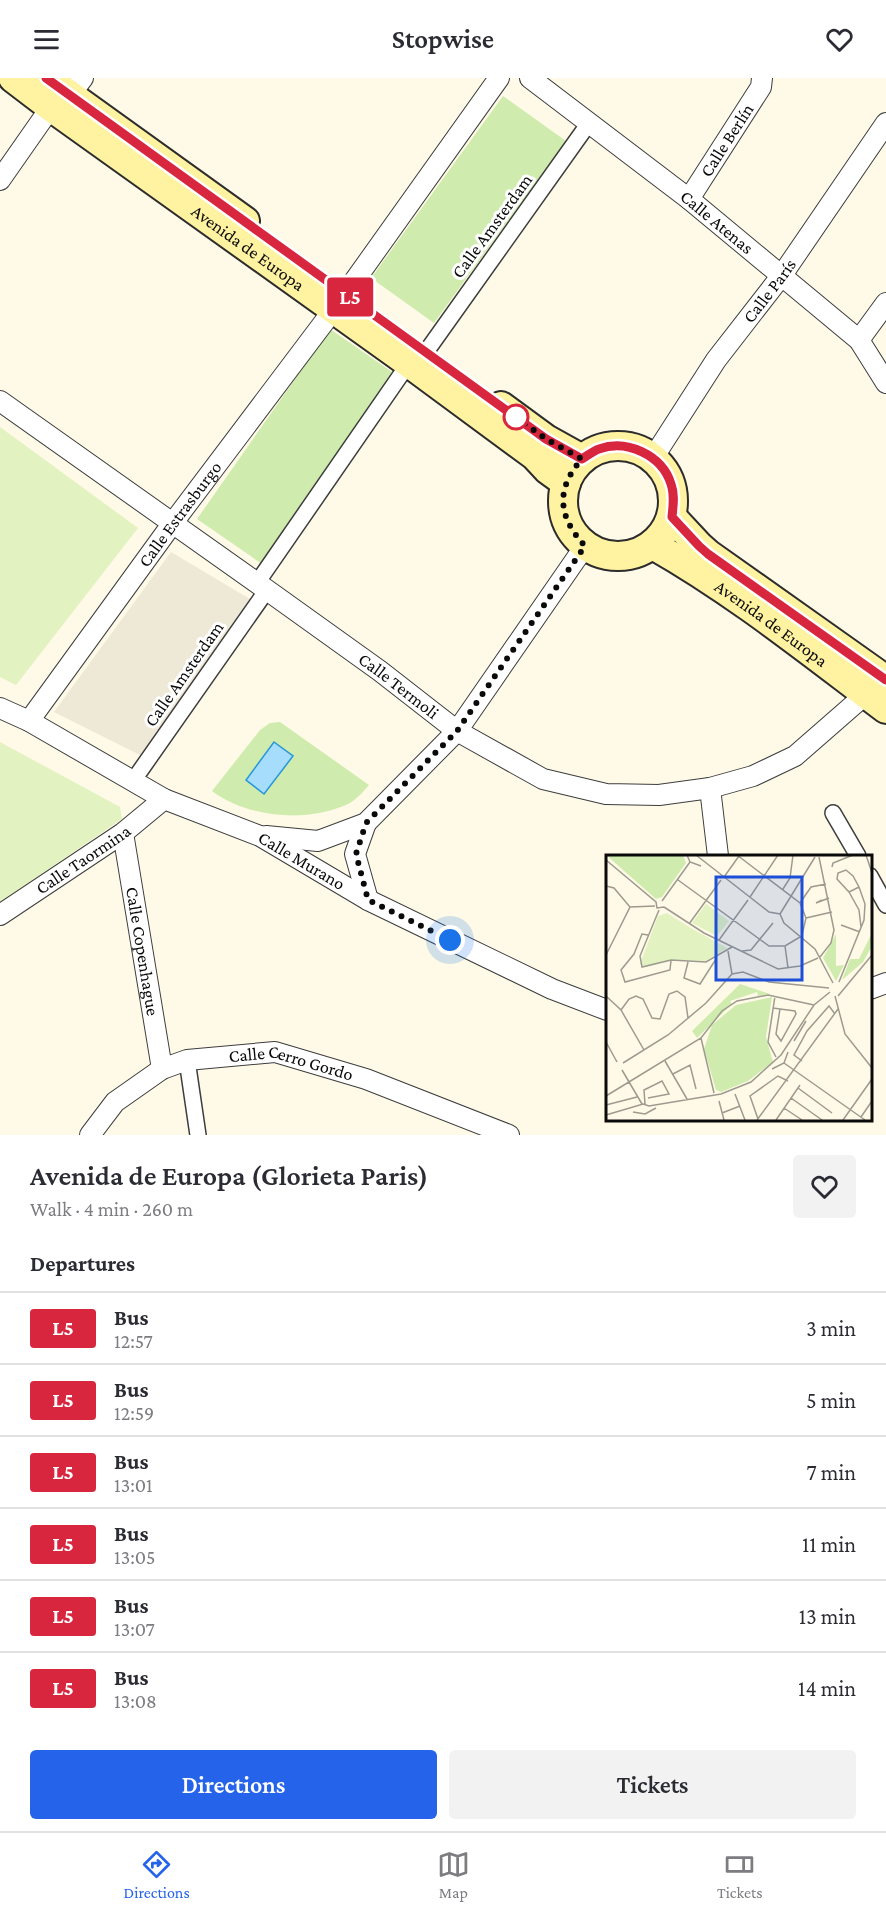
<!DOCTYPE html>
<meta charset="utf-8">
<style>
:root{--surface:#fff;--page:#f2f2f3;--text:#2b2b33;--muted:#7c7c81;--line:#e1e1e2;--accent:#2563eb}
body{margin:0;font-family:"Crimson Pro",serif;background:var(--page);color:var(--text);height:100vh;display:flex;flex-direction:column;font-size:22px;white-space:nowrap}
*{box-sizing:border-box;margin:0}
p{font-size:20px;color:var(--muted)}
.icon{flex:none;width:33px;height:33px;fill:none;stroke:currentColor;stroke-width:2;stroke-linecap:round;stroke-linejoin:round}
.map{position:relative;height:1057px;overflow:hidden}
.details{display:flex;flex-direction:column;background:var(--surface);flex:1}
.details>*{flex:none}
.badge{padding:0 12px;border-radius:4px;font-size:21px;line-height:39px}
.you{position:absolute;width:30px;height:30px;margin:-15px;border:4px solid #fff;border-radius:50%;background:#1a73e8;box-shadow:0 0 0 9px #1a73e833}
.map>.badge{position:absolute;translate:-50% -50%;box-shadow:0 0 0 3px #fff}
h2{padding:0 30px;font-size:22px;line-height:54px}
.round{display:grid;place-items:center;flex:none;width:63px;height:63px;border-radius:6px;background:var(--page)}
.summary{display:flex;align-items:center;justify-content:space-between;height:102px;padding:0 30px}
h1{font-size:28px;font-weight:600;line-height:45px}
.primary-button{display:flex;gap:12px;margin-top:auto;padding:12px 30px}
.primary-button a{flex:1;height:69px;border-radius:6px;background:var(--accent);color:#fff;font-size:24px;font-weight:600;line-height:69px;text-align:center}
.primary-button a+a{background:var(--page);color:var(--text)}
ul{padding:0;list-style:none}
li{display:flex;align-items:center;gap:18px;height:72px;padding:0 30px;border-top:2px solid var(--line)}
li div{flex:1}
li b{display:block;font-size:22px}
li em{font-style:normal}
li .badge{min-width:66px;font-weight:700;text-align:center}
header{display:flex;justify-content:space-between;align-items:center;height:78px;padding:0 30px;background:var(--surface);font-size:27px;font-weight:600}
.tabs{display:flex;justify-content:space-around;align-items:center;height:84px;border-top:2px solid var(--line);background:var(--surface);font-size:16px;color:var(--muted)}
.tabs a{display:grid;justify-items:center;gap:3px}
.tabs .active{color:var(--accent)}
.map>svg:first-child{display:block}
.green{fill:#cfecae}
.pitch{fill:#e2f2c0}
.plaza{fill:#eee8d7}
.water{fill:#a6ddfc;stroke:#2795d9;stroke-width:1.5}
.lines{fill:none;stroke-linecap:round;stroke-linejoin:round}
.pedestrian-casing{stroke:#3d3d3d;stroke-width:18}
.minor-casing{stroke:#3d3d3d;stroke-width:22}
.secondary-casing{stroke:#2c2c2c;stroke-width:32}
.pedestrian{stroke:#fff;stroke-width:15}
.minor{stroke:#fff;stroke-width:20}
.secondary{stroke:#fff3a2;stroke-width:28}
.line-casing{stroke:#fff;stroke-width:14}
.line{stroke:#d7263d;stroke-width:9}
.walk{stroke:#0a0a0a;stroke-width:6;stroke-dasharray:0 10.8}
.stop-dot{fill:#fff;stroke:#d7263d;stroke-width:3}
.labels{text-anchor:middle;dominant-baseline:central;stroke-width:6;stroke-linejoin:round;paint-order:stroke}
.street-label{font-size:18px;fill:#0a0a0a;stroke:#fff}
.inset-road{fill:none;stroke:#9d9a8f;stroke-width:1.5}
.view{fill:#1d4ed8;fill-opacity:0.15;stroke:#1d4ed8;stroke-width:3}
.inset-edge{fill:none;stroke:#0a0a0a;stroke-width:3}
</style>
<header><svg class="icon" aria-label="menu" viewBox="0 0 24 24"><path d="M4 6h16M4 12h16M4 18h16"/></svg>Stopwise<svg class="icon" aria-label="heart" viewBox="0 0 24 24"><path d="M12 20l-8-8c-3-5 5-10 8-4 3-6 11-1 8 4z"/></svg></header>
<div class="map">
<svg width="886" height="1057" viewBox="0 0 886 1057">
<rect width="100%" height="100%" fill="#fffae7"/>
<g class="green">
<path d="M 503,18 L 566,63 L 434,245 L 371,200 Z"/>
<path d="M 330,251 L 395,296 L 262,486 L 197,441 Z"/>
<path d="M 280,644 L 369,707 C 363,714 356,722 348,726 C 307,745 248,740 212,713 L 260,652 L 270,645 Z"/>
</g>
<g class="pitch">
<path d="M 0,349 L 138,450 L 16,607 L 0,599 Z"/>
<path d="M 0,664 L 120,729 L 122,741 L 0,824 Z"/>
</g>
<path class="plaza" d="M 171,474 L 255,524 L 146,680 L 54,634 Z"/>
<path class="water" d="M 274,664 L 293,678 L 264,716 L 246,702 Z"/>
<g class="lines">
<defs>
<g id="pedestrian">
<path d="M 426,274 L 589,45"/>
<path d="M 257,505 L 409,285"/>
<path d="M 133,703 L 267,512"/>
<path d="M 833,735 L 858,778"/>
<path d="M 870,798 L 886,827"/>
<path d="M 187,982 L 198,1057"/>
</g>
<g id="minor">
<path id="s1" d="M 530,0 L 689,121 L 859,262 L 886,305"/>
<path d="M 70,17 L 83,0"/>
<path d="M 0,102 L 51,29"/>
<path id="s2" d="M 689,121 L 761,9 L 762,0"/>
<path d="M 345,216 L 499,0"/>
<path d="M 859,262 L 886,225"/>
<path id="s3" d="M 0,323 L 267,512 L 380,593 L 457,653 L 543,701 L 606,716 L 659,717 L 710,710 L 753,698 L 795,678 L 866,616"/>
<path id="s4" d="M 653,380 L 716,282 L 782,197 L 886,45"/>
<path id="s5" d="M 0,630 L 29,643 L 164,721 L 260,758 L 368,822 L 552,911 L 607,932"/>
<path id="s6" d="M 29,643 L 172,446 L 334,231"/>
<path d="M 710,710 L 718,778"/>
<path d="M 366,745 L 355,776 L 368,822"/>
<path id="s7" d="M 123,755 L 162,991"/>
<path d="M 266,758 L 318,763 L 366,745 L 457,653 L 585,468"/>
<path id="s8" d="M 0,837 L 123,755 L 164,721"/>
<path d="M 870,911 L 886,905"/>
<path id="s9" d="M 90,1057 L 115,1024 L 162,991 L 187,982 L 275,974 L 366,1001 L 509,1057"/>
</g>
<g id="secondary">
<path id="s10" d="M 13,0 L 51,29 L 409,285 L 535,378 L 548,392 L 566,405"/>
<path d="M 46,0 L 245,143"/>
<path d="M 501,328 L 546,361 L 582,381"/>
<circle cx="618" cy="423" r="55"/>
<path d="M 672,439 L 699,468 L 708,476 L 886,602"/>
<path id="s11" d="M 653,467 C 736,514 810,574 886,631"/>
</g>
</defs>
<use href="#pedestrian" class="pedestrian-casing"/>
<use href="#minor" class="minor-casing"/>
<use href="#secondary" class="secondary-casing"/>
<use href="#pedestrian" class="pedestrian"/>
<use href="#minor" class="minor"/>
<use href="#secondary" class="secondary"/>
</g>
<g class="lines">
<defs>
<path id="line" d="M 46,0 L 546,361 L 582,381 C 587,378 593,373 599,371 C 627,361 662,377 671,406 C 675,417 673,428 672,439 L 699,468 L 708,476 L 886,602"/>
</defs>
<use href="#line" class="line-casing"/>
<use href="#line" class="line"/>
<path class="walk" d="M 450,862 L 368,822 L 356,776 L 366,745 L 457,653 L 585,468 C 558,439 555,411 582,381 L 546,361 L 512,336 L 516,339"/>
</g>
<circle class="stop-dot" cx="516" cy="339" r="12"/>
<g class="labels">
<g class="street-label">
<text stroke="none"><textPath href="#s2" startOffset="70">Calle Berlín</textPath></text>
<text stroke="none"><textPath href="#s1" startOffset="236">Calle Atenas</textPath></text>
<text transform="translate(492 148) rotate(-54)">Calle Amsterdam</text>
<text stroke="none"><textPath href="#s10" startOffset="290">Avenida de Europa</textPath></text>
<text stroke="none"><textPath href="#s4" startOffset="204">Calle París</textPath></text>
<text stroke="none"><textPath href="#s6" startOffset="256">Calle Estrasburgo</textPath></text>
<text stroke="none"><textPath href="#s11" startOffset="142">Avenida de Europa</textPath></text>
<text transform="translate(184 596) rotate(-55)">Calle Amsterdam</text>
<text stroke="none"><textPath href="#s3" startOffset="490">Calle Termoli</textPath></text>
<text stroke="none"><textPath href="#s8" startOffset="100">Calle Taormina</textPath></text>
<text stroke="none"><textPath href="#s5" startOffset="339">Calle Murano</textPath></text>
<text stroke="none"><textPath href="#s7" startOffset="120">Calle Copenhague</textPath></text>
<text stroke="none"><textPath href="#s9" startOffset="231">Calle Cerro Gordo</textPath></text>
</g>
</g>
<g transform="translate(606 777)">
<rect width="266" height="266" fill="#fffae7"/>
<path d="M 0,0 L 77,0 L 80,8 L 56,42 L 50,44 ZM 230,79 L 230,111 L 238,110 L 230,126 L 217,103 ZM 265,80 L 265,93 L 257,107 L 236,125 L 244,104 L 253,104 ZM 134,129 L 164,139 L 152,141 L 151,137 L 124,146 L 126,149 L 91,183 L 86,176 ZM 166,142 L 160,182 L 167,207 L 142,226 L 115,237 L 110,235 L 98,194 L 106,170 L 130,150 Z" fill="#cfecae"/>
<path d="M 100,49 L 123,66 L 111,81 L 86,68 ZM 61,58 L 83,72 L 121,93 L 100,106 L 65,105 L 41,112 L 34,109 L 52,61 Z" fill="#e2f2c0"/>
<path class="inset-road" d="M 81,0 L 84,7 L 95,11M 90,0 L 163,57 L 174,59 L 178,68 L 209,94 L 227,128M 131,0 L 194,48 L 200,63 L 196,80M 260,0 L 266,18M 213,2 L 228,75 L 225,88 L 214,102M 0,5 L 50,47 L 51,53 L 58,52M 226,12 L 227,8 L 247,0M 118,22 L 133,1M 72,25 L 163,91 L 179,91 L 194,82M 0,31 L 8,33 L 24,52 L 0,100M 177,34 L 184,23 L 187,0M 243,37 L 253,55 L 255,72M 144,42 L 172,0M 216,45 L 210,48 L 223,43M 56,46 L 84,7M 194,48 L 205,32 L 220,29M 24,52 L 49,51M 58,52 L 98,78 L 172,114 L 194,111 L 212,103M 53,55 L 34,101 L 36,112 L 65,105 L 100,107 L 126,92M 174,59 L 209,2M 200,63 L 226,57M 83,69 L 115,25M 235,70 L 254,77M 42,80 L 36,79 L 28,99 L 15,115 L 19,127 L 64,115 L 65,105M 113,85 L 142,45M 179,91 L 182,113M 122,96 L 126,119M 136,96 L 145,95 L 167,68M 82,107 L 78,123 L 94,129 L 110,104M 233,127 L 258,65 L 259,49 L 253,32 L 247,21 L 240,15 L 232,18 L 231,24 L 243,37 L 253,32M 0,141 L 15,155 L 38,195M 169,141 L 162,187 L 170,202M 229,141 L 239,179 L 266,213M 232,141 L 266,100M 167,153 L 174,154 L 189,156 L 190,159 L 175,186 L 170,179 L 174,154M 15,155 L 23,144 L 30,141 L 37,144 L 46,163 L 54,164 L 63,139 L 71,136 L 79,142 L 82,163M 95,183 L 108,238M 188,186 L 200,166M 0,187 L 11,207M 59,206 L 81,244M 196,206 L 188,200 L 201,176 L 223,151 L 229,159M 17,208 L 62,180 L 100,148 L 126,119 L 137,117 L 163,127 L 223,133M 178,208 L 259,265M 166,214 L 178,208 L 182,197M 16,215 L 36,249M 67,219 L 84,210 L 90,234M 192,233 L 226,258M 129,239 L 139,265M 0,241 L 95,183 L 116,156 L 131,146 L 162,140 L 208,150M 185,243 L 216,265M 113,246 L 118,265M 39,249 L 38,235 L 56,226 L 63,239 L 42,243M 0,250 L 31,242M 178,253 L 196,265M 27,257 L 39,259 L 50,253M 116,258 L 134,251M 0,260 L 37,249 L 43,251 L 115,239 L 145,227 L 175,200 L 208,150 L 224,137M 255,262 L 266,246M 152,264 L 144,241 L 172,221 L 182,226M 151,265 L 232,154M 170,265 L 194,230M 237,265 L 266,224"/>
<path class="view" d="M 110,22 L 196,22 L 196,125 L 110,125 Z"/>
<rect width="266" height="266" class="inset-edge"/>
</g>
</svg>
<div class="you" style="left:450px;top:862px"></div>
<b class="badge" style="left:350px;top:219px;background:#d7263d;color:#fff">L5</b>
</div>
<section class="details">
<div class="summary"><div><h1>Avenida de Europa (Glorieta Paris)</h1><p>Walk · 4 min · 260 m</p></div><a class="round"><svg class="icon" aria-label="heart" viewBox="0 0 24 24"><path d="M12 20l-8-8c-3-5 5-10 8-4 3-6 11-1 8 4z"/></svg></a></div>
<h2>Departures</h2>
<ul>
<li><span class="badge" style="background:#d7263d;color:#fff">L5</span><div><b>Bus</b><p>12:57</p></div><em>3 min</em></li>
<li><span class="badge" style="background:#d7263d;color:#fff">L5</span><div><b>Bus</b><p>12:59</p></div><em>5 min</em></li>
<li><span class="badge" style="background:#d7263d;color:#fff">L5</span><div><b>Bus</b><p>13:01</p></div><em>7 min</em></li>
<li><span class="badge" style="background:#d7263d;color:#fff">L5</span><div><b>Bus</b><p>13:05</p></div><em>11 min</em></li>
<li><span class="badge" style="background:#d7263d;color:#fff">L5</span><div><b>Bus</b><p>13:07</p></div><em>13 min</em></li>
<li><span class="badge" style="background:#d7263d;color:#fff">L5</span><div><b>Bus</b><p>13:08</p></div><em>14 min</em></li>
</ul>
<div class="primary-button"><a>Directions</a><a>Tickets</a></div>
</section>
<nav class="tabs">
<a class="active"><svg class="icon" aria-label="directions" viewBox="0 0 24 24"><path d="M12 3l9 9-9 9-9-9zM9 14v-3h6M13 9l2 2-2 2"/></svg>Directions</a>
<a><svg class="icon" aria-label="map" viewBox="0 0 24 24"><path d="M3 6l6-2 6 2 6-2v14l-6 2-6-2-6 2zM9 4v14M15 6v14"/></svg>Map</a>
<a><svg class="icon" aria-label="tickets" viewBox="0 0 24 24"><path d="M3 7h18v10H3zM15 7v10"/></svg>Tickets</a>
</nav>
